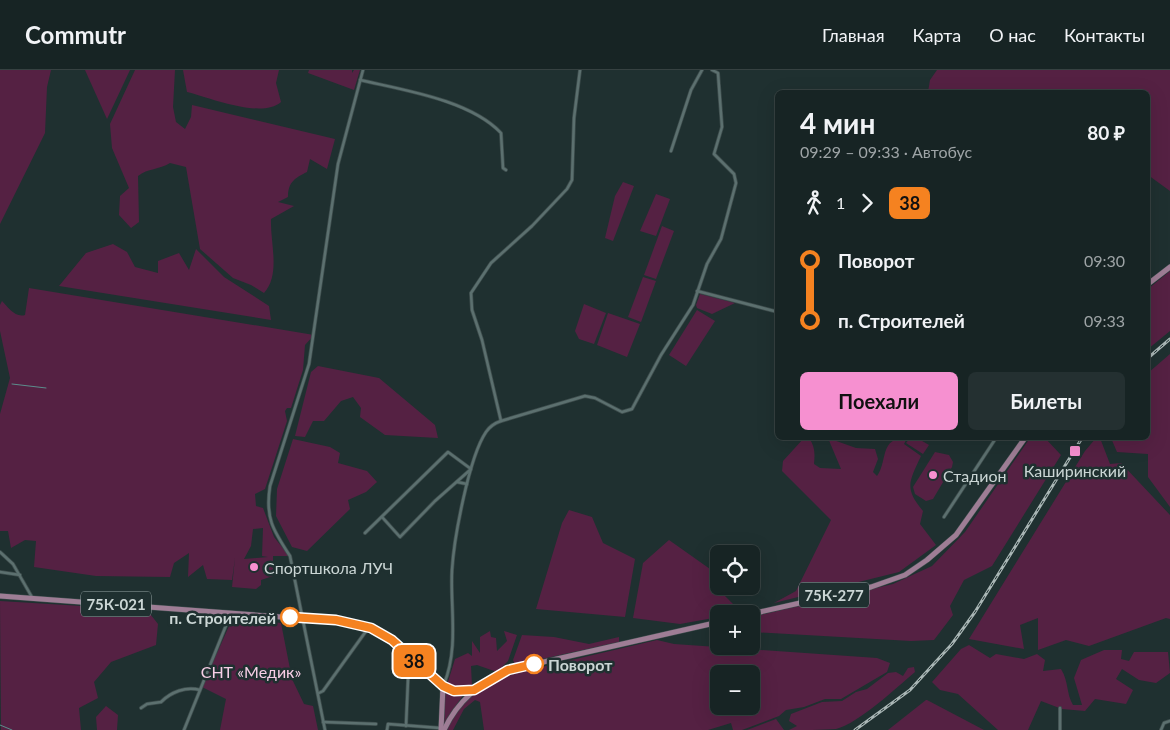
<!DOCTYPE html>
<html lang="ru">
<meta charset="utf-8">
<style>
:root{--surface:#172424;--page:#243031;--text:#f1f3f6;--muted:#9ea4a6;--line:#364141;--accent:#f690d0}
body{margin:0;font-family:Lato,sans-serif;background:var(--page);color:var(--text);height:100vh;display:flex;flex-direction:column;font-size:19px;white-space:nowrap}
*{box-sizing:border-box;margin:0}
p{font-size:16px;color:var(--muted)}
.icon{flex:none;width:28px;height:28px;fill:none;stroke:currentColor;stroke-width:2;stroke-linecap:round;stroke-linejoin:round}
.map{position:relative;flex:1;overflow:hidden}
.details{position:absolute;left:775px;top:20px;width:375px;height:350px;display:flex;flex-direction:column;background:var(--surface);border-radius:8px;box-shadow:0 5px 20px #0002,0 0 0 1px var(--line)}
.details>*{flex:none}
.badge{padding:0 10px;border-radius:8px;font-size:18px;line-height:32px}
.tools{position:absolute;left:710px;top:475px;display:grid;gap:10px}
.tools a{display:grid;place-items:center;width:50px;height:50px;border-radius:8px;background:var(--surface);box-shadow:0 5px 20px #0002,0 0 0 1px var(--line);font-size:25px}
.map>.badge{position:absolute;translate:-50% -50%;box-shadow:0 0 0 2px #fff}
.legs{display:flex;align-items:center;gap:8px;height:55px;padding:0 25px;font-size:16px}
.legs p{margin-inline-start:auto}
.head{display:flex;align-items:center;justify-content:space-between;height:85px;padding:0 25px}
h1{font-size:28px;font-weight:700;line-height:38px}
.button{display:flex;gap:10px;margin-top:auto;padding:10px 25px}
.button a{flex:1;height:58px;border-radius:8px;background:var(--accent);color:#111;font-size:20px;font-weight:700;line-height:58px;text-align:center}
.button a+a{background:var(--page);color:var(--text)}
ul{padding:0 25px;list-style:none}
li{display:flex;align-items:center;gap:18px;height:60px;font-size:19px}
li i{display:grid;place-items:center;width:8px;height:100%;margin:0 6px;background:currentColor}
li i::after{content:'';width:12px;height:12px;margin:-6px;border:4px solid;border-radius:50%;background:var(--surface)}
li p{margin-inline-start:auto}
li:first-child i{background:linear-gradient(#0000 50%,currentColor 0)}
li:last-child i{background:linear-gradient(currentColor 50%,#0000 0)}
header{display:flex;align-items:center;gap:30px;box-sizing:border-box;height:70px;padding:0 25px;background:var(--surface);border-bottom:1px solid var(--line)}
header strong{font-size:24px}
nav{display:flex;gap:28px;margin-inline-start:auto;font-size:18px}
.map>svg:first-child{display:block}
.green{fill:#552143;fill-rule:evenodd}
.lines{fill:none;stroke-linecap:round;stroke-linejoin:round}
.stream{stroke:#5c8d8c;stroke-width:1}
.minor-casing{stroke:#3e4d4d;stroke-width:4}
.primary-casing{stroke:#3e4d4d;stroke-width:6}
.minor{stroke:#5c706f;stroke-width:2.5}
.primary{stroke:#9e7d95;stroke-width:5}
.rail-casing{stroke:#aab7b6;stroke-width:3}
.rail{stroke:#1f3030;stroke-width:1;stroke-dasharray:4;stroke-linecap:butt}
.line-1-casing{stroke:#fff;stroke-width:11}
.line-1{stroke:#f58220;stroke-width:8}
.poi-dot{fill:#f690d0;stroke:#1f3030;stroke-width:2}
.stop-1-dot{fill:#fff;stroke:#f58220;stroke-width:2.5}
.labels{text-anchor:middle;dominant-baseline:central;stroke-width:5;stroke-linejoin:round;paint-order:stroke}
.shield{fill:#1f3030;stroke:#97a4a4;stroke-width:1}
.shield-label{font-size:15px;font-weight:bold;fill:#cbd6d5}
.poi-label{font-size:16px;fill:#cbd6d5;stroke:#1f3030;text-anchor:start}
.stop-label{font-size:16px;font-weight:bold;fill:#cbd6d5;stroke:#1f3030;text-anchor:end}
.park-label{font-size:16px;fill:#f7cee6;stroke:#1f3030}
</style>
<header>
<strong>Commutr</strong>
<nav><a>Главная</a><a>Карта</a><a>О нас</a><a>Контакты</a></nav>
</header>
<div class="map">
<svg width="1170" height="660" viewBox="0 0 1170 660">
<rect width="100%" height="100%" fill="#1f3030"/>
<g class="green">
<path d="M 0,0 L 51,0 L 47,17 L 45,63 L 0,154 Z"/>
<path d="M 85,0 L 130,0 L 107,49 Z"/>
<path d="M 135,0 L 175,0 L 173,37 L 176,52 L 185,59 L 191,47 L 192,35 L 335,69 L 327,99 L 310,89 L 307,102 C 295,108 288,112 288,127 L 278,132 L 294,136 L 271,149 C 270,173 281,204 264,223 L 251,215 L 233,208 L 200,179 L 186,97 L 170,93 C 159,100 148,98 138,106 L 139,152 L 131,158 L 119,145 L 120,126 L 129,118 L 112,78 L 110,54 Z"/>
<path d="M 183,0 L 279,0 L 276,13 L 281,32 C 261,49 211,28 187,22 Z"/>
<path d="M 309,0 L 352,0 L 352,3 L 354,0 L 360,0 L 354,20 L 308,3 Z"/>
<path d="M 937,0 L 1170,0 L 1170,121 L 1148,105 L 1148,22 L 928,22 L 930,10 Z"/>
<path d="M 623,112 L 634,116 L 613,171 L 605,168 L 615,126 Z"/>
<path d="M 656,124 L 670,129 L 656,166 L 640,161 Z"/>
<path d="M 662,156 L 674,161 L 656,209 L 644,205 Z"/>
<path d="M 113,174 L 127,182 L 135,197 L 158,203 L 158,191 L 179,183 L 189,200 L 196,179 L 224,207 L 269,236 L 271,250 L 59,216 L 86,183 Z"/>
<path d="M 1170,201 L 1170,261 L 1148,279 L 1148,219 Z"/>
<path d="M 643,207 L 656,211 L 641,252 L 628,247 Z"/>
<path d="M 29,218 L 314,265 L 305,275 L 303,300 L 291,338 L 287,338 L 285,341 L 287,351 L 265,419 L 255,424 L 256,436 L 263,438 L 274,467 L 289,486 L 273,486 L 273,506 L 261,510 L 261,515 L 256,519 L 232,517 L 235,488 L 232,510 L 207,509 L 203,495 L 188,507 L 189,483 L 174,493 L 170,507 L 96,506 L 34,497 L 36,471 L 25,470 L 11,478 L 8,461 L 0,461 L 0,344 L 10,308 L 0,261 L 0,235 L 2,231 C 8,237 15,248 25,245 ZM 263,458 L 262,486 L 268,487 L 244,489 L 251,476 L 253,459 Z"/>
<path d="M 700,224 L 735,233 L 712,244 L 697,238 L 696,235 Z"/>
<path d="M 584,234 L 606,243 L 594,274 L 579,269 L 575,261 Z"/>
<path d="M 697,240 L 715,251 L 686,296 L 669,285 Z"/>
<path d="M 608,243 L 640,254 L 627,287 L 597,275 Z"/>
<path d="M 1170,284 L 1170,437 L 1148,407 L 1148,384 L 1117,382 L 1111,368 L 1148,368 L 1148,303 Z"/>
<path d="M 318,296 L 379,308 L 435,355 L 438,368 L 385,365 L 360,347 L 361,338 L 353,327 L 341,331 L 324,351 L 313,351 L 305,367 L 295,366 L 311,302 Z"/>
<path d="M 804,368 L 809,368 C 815,377 815,383 814,394 L 820,398 L 841,399 L 828,368 L 856,378 L 875,379 L 878,389 L 873,402 L 877,406 C 888,391 879,367 907,368 L 904,374 L 921,386 C 909,412 904,418 923,441 L 920,454 L 936,475 L 899,502 L 774,533 L 796,521 L 831,450 L 782,401 L 783,391 Z"/>
<path d="M 910,368 L 917,368 L 929,375 L 923,384 L 906,373 Z"/>
<path d="M 1030,368 L 1045,368 L 1061,385 L 992,496 L 964,510 L 950,536 L 953,545 L 934,570 L 911,571 L 751,562 L 751,547 L 893,514 L 932,496 L 965,462 Z"/>
<path d="M 1096,368 L 1100,368 L 1110,394 L 1121,393 L 1170,445 L 1170,549 L 1166,548 L 1089,576 L 1066,570 L 1038,580 L 1038,548 L 1020,555 L 1024,579 L 969,569 L 1085,381 Z"/>
<path d="M 293,369 L 330,377 L 340,383 L 338,393 L 367,401 L 377,412 L 366,422 L 348,430 L 350,439 L 307,481 L 292,477 L 276,446 L 277,419 Z"/>
<path d="M 935,382 L 949,385 L 953,392 L 952,397 L 933,429 L 926,431 L 915,424 L 913,417 Z"/>
<path d="M 569,440 L 592,447 L 603,473 L 635,489 L 625,547 L 536,539 L 562,453 Z"/>
<path d="M 669,470 L 710,499 L 721,522 L 742,543 L 719,544 L 719,547 L 680,554 L 633,548 L 643,493 Z"/>
<path d="M 0,531 L 147,540 L 158,554 L 156,575 L 111,592 L 94,612 L 98,628 L 79,638 L 81,660 L 1,660 Z"/>
<path d="M 233,547 L 281,553 L 292,609 L 304,634 L 313,636 L 318,660 L 220,660 L 226,629 L 202,617 Z"/>
<path d="M 490,561 L 491,567 L 496,568 L 497,581 L 507,571 L 504,561 L 517,565 L 508,591 L 497,602 L 477,595 L 471,596 L 472,616 L 462,620 L 447,615 L 455,589 L 468,583 L 472,586 L 472,571 L 480,583 L 480,567 Z"/>
<path d="M 522,565 L 554,567 L 589,574 L 619,567 L 619,572 L 515,595 L 513,590 Z"/>
<path d="M 657,570 L 674,574 L 877,588 L 890,593 L 887,602 L 841,629 L 825,629 L 804,637 L 786,640 L 779,646 L 742,660 L 733,660 L 731,653 L 708,660 L 484,660 L 480,632 L 475,630 L 464,639 L 453,660 L 446,660 C 454,646 464,630 476,620 C 487,611 504,608 516,603 ZM 719,604 L 751,604 L 751,636 L 719,636 Z"/>
<path d="M 969,575 L 990,588 L 996,584 L 1024,589 L 1037,584 L 1045,590 L 1043,601 L 1061,599 C 1069,612 1066,623 1073,635 L 1082,635 L 1074,608 L 1081,590 L 1104,580 L 1122,580 L 1121,589 L 1129,591 L 1134,582 L 1168,582 L 1170,603 L 1156,613 L 1139,610 L 1122,599 L 1116,609 L 1133,620 L 1126,634 L 1095,629 L 1085,641 L 1062,639 L 1041,631 L 1028,660 L 998,660 L 958,624 L 940,620 L 932,612 L 961,579 Z"/>
<path d="M 914,597 L 915,602 C 896,618 859,653 836,659 C 822,660 803,660 789,660 L 797,656 L 789,651 L 791,644 L 822,632 L 842,631 L 856,622 L 867,619 L 888,603 L 896,602 L 903,606 L 908,598 Z"/>
<path d="M 448,621 L 463,625 L 444,654 L 445,622 Z"/>
<path d="M 926,630 L 927,630 L 984,660 L 888,660 Z"/>
<path d="M 106,636 L 118,645 L 117,660 L 97,660 L 96,647 Z"/>
<path d="M 776,649 L 784,660 L 747,660 Z"/>
</g>
<g class="lines">
<g class="stream">
<path d="M 12,314 L 46,318"/>
<path d="M 0,655 L 12,660"/>
</g>
<defs>
<g id="minor">
<path d="M 360,10 C 403,20 470,30 501,63 L 503,98 L 506,100"/>
<path d="M 671,81 L 691,20 L 702,0"/>
<path d="M 697,221 L 778,242"/>
<path d="M 501,351 L 482,270 L 472,240 L 471,223 L 491,193 L 532,156 L 567,119 L 572,110 L 574,48 L 580,0"/>
<path d="M 457,412 L 467,414"/>
<path d="M 382,447 L 400,467 L 435,431 L 470,400"/>
<path d="M 944,447 L 996,368"/>
<path d="M 365,463 L 448,382 L 471,399"/>
<path d="M 0,482 L 13,494 L 33,529"/>
<path d="M 0,502 L 20,505"/>
<path d="M 444,614 C 459,578 450,537 452,500 C 454,468 469,387 486,362 C 490,356 495,353 501,351 L 585,326 L 595,328 L 622,342 L 632,339 L 661,285 L 693,235 L 707,194 L 721,169 L 736,113 L 734,104 L 714,84 L 722,57 L 718,3 L 712,0"/>
<path d="M 319,623 L 323,621 L 369,557"/>
<path d="M 141,638 L 147,634 L 161,632 C 171,622 186,616 200,620"/>
<path d="M 323,652 L 376,654"/>
<path d="M 406,656 L 409,587"/>
<path d="M 184,660 L 231,543"/>
<path d="M 325,660 L 290,486 C 273,460 265,448 270,416 L 309,294 L 338,94 L 363,0"/>
<path d="M 387,660 L 388,654 L 440,658"/>
<path d="M 1060,660 L 1060,638"/>
<path d="M 1161,660 L 1164,653 L 1170,651"/>
</g>
<g id="primary">
<path d="M 1148,214 L 1170,197"/>
<path d="M 0,526 L 349,552 L 371,558 L 392,570 L 448,619 L 458,622 L 474,620"/>
<path d="M 751,544 L 871,517 L 905,505 L 927,490 L 956,465 L 1025,368"/>
<path d="M 441,660 L 443,616"/>
<path d="M 444,660 C 458,630 479,614 508,600 L 719,552"/>
</g>
</defs>
<use href="#minor" class="minor-casing"/>
<use href="#primary" class="primary-casing"/>
<use href="#minor" class="minor"/>
<use href="#primary" class="primary"/>
<defs>
<g id="rail">
<path d="M 1148,288 L 1170,269"/>
<path d="M 855,660 L 910,620 L 952,574 L 975,542 L 1082,368"/>
</g>
</defs>
<use href="#rail" class="rail-casing"/>
<use href="#rail" class="rail"/>
</g>
<g class="lines">
<defs>
<path id="line-1" d="M 290,547 L 336,550 L 371,558 L 392,570 L 443,616 L 454,621 L 474,620 L 508,600 L 534,594"/>
</defs>
<use href="#line-1" class="line-1-casing"/>
<use href="#line-1" class="line-1"/>
</g>
<g class="poi-dot">
<rect x="1069" y="375" width="12" height="12" rx="2.5"/>
<circle cx="933" cy="405" r="5"/>
<circle cx="254" cy="497" r="5"/>
</g>
<g class="stop-1-dot">
<circle cx="290" cy="547" r="9"/>
<circle cx="534" cy="594" r="9"/>
</g>
<g class="labels">
<g class="shield">
<rect x="799" y="512.5" width="70" height="25" rx="4"/>
<rect x="81" y="521.5" width="70" height="25" rx="4"/>
</g>
<g class="shield-label">
<text x="834" y="525">75К-277</text>
<text x="116" y="534">75К-021</text>
</g>
<g class="poi-label">
<text x="1075" y="400" text-anchor="middle">Каширинский</text>
<text x="943" y="405">Стадион</text>
<text x="264" y="497">Спортшкола ЛУЧ</text>
</g>
<g class="stop-label">
<text x="276" y="547">п. Строителей</text>
<text x="548" y="594" text-anchor="start">Поворот</text>
</g>
<g class="park-label">
<text x="251" y="601">СНТ «Медик»</text>
</g>
</g>
</svg>
<div class="tools">
<a><svg class="icon" aria-label="locate" viewBox="0 0 24 24"><circle cx="12" cy="12" r="6"/><path d="M12 2v4M12 18v4M2 12h4M18 12h4"/></svg></a>
<a>+</a>
<a>−</a>
</div>
<b class="badge" style="left:414px;top:591px;background:#f58220;color:#111">38</b>
<section class="details">
<div class="head"><div><h1>4 мин</h1><p>09:29 – 09:33 · Автобус</p></div><b>80 ₽</b></div>
<div class="legs"><svg class="icon" aria-label="walk" viewBox="0 0 24 24"><circle cx="13" cy="4" r="2"/><path d="M13 8l-2 6 4 7M11 14l-3 7M7 12l3-4h3l4 4"/></svg>1<svg class="icon" aria-label="forward" viewBox="0 0 24 24"><path d="M9 5l7 7-7 7"/></svg><b class="badge" style="background:#f58220;color:#111">38</b></div>
<ul>
<li><i style="color:#f58220"></i><b>Поворот</b><p>09:30</p></li>
<li><i style="color:#f58220"></i><b>п. Строителей</b><p>09:33</p></li>
</ul>
<div class="button"><a>Поехали</a><a>Билеты</a></div>
</section>
</div>
